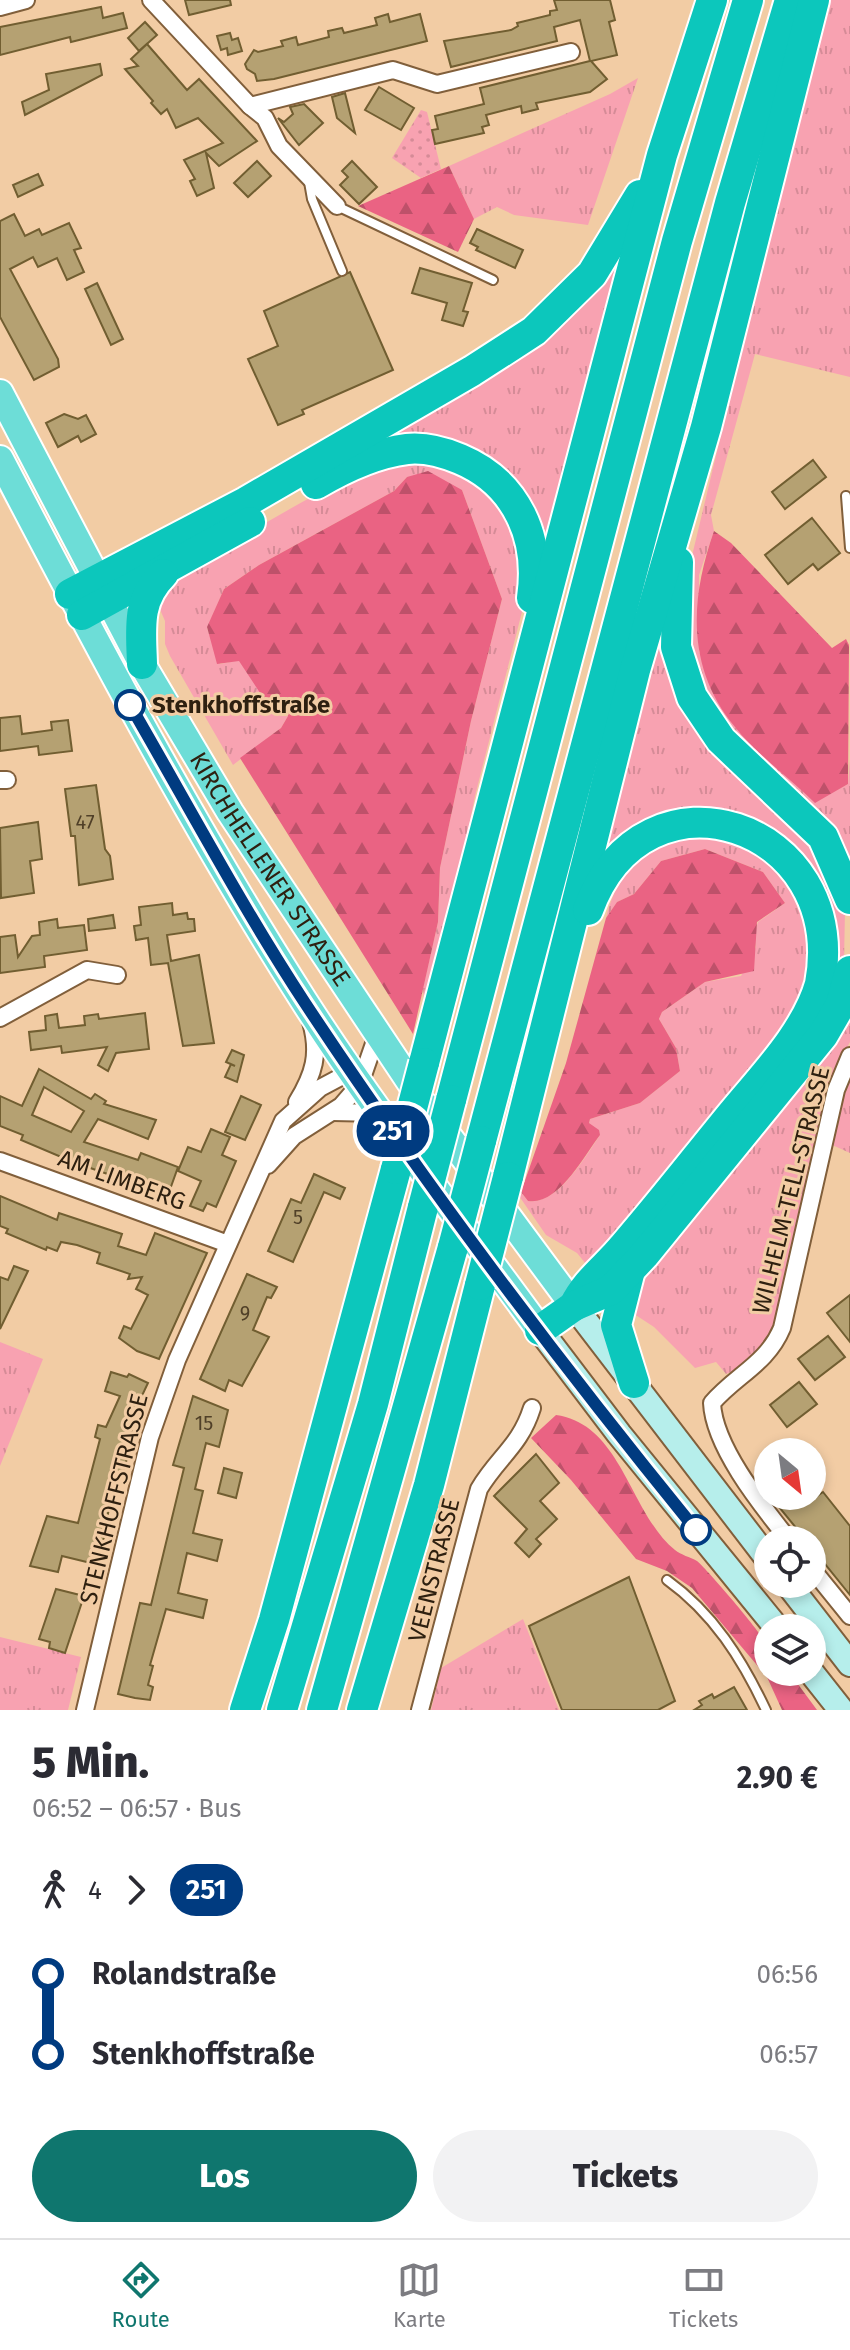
<!DOCTYPE html>
<html lang="de">
<meta charset="utf-8">
<style>
:root{--surface:#fff;--page:#f2f2f3;--text:#2b2b33;--muted:#7c7c81;--line:#e1e1e2;--accent:#0f766e}
body{margin:0;font-family:"Fira Sans",sans-serif;background:var(--page);color:var(--text);height:100vh;display:flex;flex-direction:column;font-size:30px;white-space:nowrap}
*{box-sizing:border-box;margin:0}
p{font-size:26px;color:var(--muted)}
.icon{flex:none;width:44px;height:44px;fill:none;stroke:currentColor;stroke-width:2;stroke-linecap:round;stroke-linejoin:round}
.map{position:relative;height:1710px;overflow:hidden}
.drawer{display:flex;flex-direction:column;background:var(--surface);flex:1}
.drawer>*{flex:none}
.badge{padding:0 16px;border-radius:26px;font-size:28px;line-height:52px}
.needle{width:52px;rotate:151deg}
.fabs{position:absolute;left:754px;top:1438px;display:grid;gap:16px}
.fabs a{display:grid;place-items:center;width:72px;height:72px;border-radius:50%;background:var(--surface);box-shadow:0 4px 12px #0003;font-size:40px}
.map>.badge{position:absolute;translate:-50% -50%;box-shadow:0 0 0 4px #fff}
.legs{display:flex;align-items:center;gap:12px;height:88px;padding:0 32px;font-size:26px}
.legs p{margin-inline-start:auto}
.headline{display:flex;align-items:center;justify-content:space-between;height:136px;padding:0 32px}
h1{font-size:44px;font-weight:800;line-height:60px}
.button{display:flex;gap:16px;margin-top:auto;padding:16px 32px}
.button a{flex:1;height:92px;border-radius:48px;background:var(--accent);color:#fff;font-size:32px;font-weight:800;line-height:92px;text-align:center}
.button a+a{background:var(--page);color:var(--text)}
ul{padding:0 32px;list-style:none}
li{display:flex;align-items:center;gap:28px;height:80px;font-size:30px}
li i{display:grid;place-items:center;width:12px;height:100%;margin:0 10px;background:currentColor}
li i::after{content:'';width:20px;height:20px;margin:-10px;border:6px solid;border-radius:50%;background:var(--surface)}
li p{margin-inline-start:auto}
li:first-child i{background:linear-gradient(#0000 50%,currentColor 0)}
li:last-child i{background:linear-gradient(currentColor 50%,#0000 0)}
.dock{display:flex;justify-content:space-around;align-items:center;height:112px;border-top:2px solid var(--line);background:var(--surface);font-size:22px;color:var(--muted)}
.dock a{display:grid;justify-items:center;gap:4px}
.dock .active{color:var(--accent)}
.map>svg:first-child{display:block}
.grass{fill:url(#grass-tufts)}
.forest{fill:url(#forest-firs)}
.park{fill:url(#park-dots)}
.building{fill:#b5a172;stroke:#715e31;stroke-width:2;fill-rule:evenodd}
.lines{fill:none;stroke-linecap:round;stroke-linejoin:round}
.lane-casing{stroke:#815f3b;stroke-width:12}
.street-casing{stroke:#815f3b;stroke-width:20}
.secondary-casing{stroke:#815f3b;stroke-width:28}
.primary-casing{stroke:#fff;stroke-width:30}
.highway-casing{stroke:#fff;stroke-width:34}
.lane{stroke:#fff;stroke-width:8}
.street{stroke:#fff;stroke-width:16}
.secondary{stroke:#b6eeeb;stroke-width:24}
.primary{stroke:#6dddd7;stroke-width:26}
.highway{stroke:#0cc7bc;stroke-width:30}
.highway-bridge-casing{stroke:#fff;stroke-width:34;stroke-linecap:butt}
.highway-bridge{stroke:#0cc7bc;stroke-width:30}
.line-1-casing{stroke:#fff;stroke-width:18}
.line-1{stroke:#003b80;stroke-width:12}
.stop-1-dot{fill:#fff;stroke:#003b80;stroke-width:4}
.labels{text-anchor:middle;dominant-baseline:central;stroke-width:6;stroke-linejoin:round;paint-order:stroke}
.number-label{font-size:20px;fill:#504028}
.stop-label{font-size:24px;font-weight:bold;fill:#2e2010;stroke:#f2cca4;text-anchor:start}
.street-label{font-size:24px;fill:#2e2010;stroke:#f2cca4}
</style>
<div class="map">
<svg width="850" height="1710" viewBox="0 0 850 1710">
<defs>
<pattern id="grass-tufts" width="24" height="20" patternUnits="userSpaceOnUse" patternTransform="scale(2)"><rect width="24" height="20" fill="#f8a2b1"/><path d="M3 7l-1-3M5 7V3M7 7l1-3M15 17l-1-3M17 17v-4M19 17l1-3" fill="none" stroke="#d58b97"/></pattern>
<pattern id="forest-firs" width="22" height="20" patternUnits="userSpaceOnUse" patternTransform="scale(2)"><rect width="22" height="20" fill="#ea6383"/><path d="M5 1l3.5 6h-7zM16 11l3.5 6h-7z" fill="#be516a"/></pattern>
<pattern id="park-dots" width="8" height="8" patternUnits="userSpaceOnUse" patternTransform="scale(2)"><rect width="8" height="8" fill="#f8a2b1"/><path d="M2 2h.1M6 6h.1" fill="none" stroke="#d58b97" stroke-width="1.8" stroke-linecap="round"/></pattern>
</defs>
<rect width="100%" height="100%" fill="#f2cca4"/>
<g class="grass">
<path d="M 825,0 L 850,0 L 850,377 L 755,354 L 711,515 L 714,531 L 699,575 L 699,652 L 792,780 L 815,802 L 848,784 L 850,760 L 850,870 L 709,708 L 687,644 L 691,560 Z"/>
<path d="M 638,78 L 588,225 L 514,215 L 497,207 L 474,219 L 449,166 L 610,94 Z"/>
<path d="M 629,234 L 545,565 L 506,477 L 363,452 L 497,365 Z"/>
<path d="M 394,458 L 468,470 L 517,522 L 525,600 L 475,796 L 452,911 L 425,1011 L 423,988 L 438,922 L 440,868 L 471,721 L 502,599 L 462,490 L 407,477 L 394,491 L 259,565 L 224,589 L 207,628 L 220,664 L 239,660 L 270,703 L 282,705 L 288,716 L 281,728 L 233,765 L 170,656 L 165,644 L 165,621 L 155,598 C 181,570 213,554 246,534 C 295,506 342,478 394,458 Z"/>
<path d="M 665,623 L 674,665 L 801,823 L 845,911 L 844,961 L 829,1007 L 833,919 L 820,883 L 739,820 L 601,864 Z"/>
<path d="M 684,837 L 742,839 L 800,885 L 813,978 L 781,1035 L 599,1258 L 586,1264 L 577,1253 L 546,1235 L 519,1196 L 521,1192 L 528,1201 C 557,1206 585,1157 600,1135 L 589,1123 L 590,1119 L 640,1103 L 680,1071 L 676,1048 L 659,1019 L 662,1012 L 705,982 L 741,976 L 756,947 L 754,935 L 758,922 L 785,903 L 763,872 L 705,849 L 661,861 L 634,894 L 617,902 L 606,918 C 618,871 639,853 684,837 Z"/>
<path d="M 850,998 L 850,1042 L 842,1057 L 772,1338 L 736,1376 L 733,1371 L 726,1374 L 716,1362 L 695,1368 L 654,1327 L 631,1312 L 643,1273 Z"/>
<path d="M 850,1073 L 850,1153 L 830,1144 Z"/>
<path d="M 0,1342 L 43,1359 L 0,1466 Z"/>
<path d="M 523,1619 L 559,1710 L 431,1710 L 441,1668 Z"/>
<path d="M 0,1637 L 81,1657 L 68,1710 L 0,1710 Z"/>
</g>
<g class="forest">
<path d="M 449,166 L 474,219 L 458,252 L 358,206 Z"/>
<path d="M 428,471 L 462,490 L 502,599 L 471,721 L 440,868 L 438,922 L 413,1034 L 240,758 L 281,728 L 288,716 L 282,705 L 266,702 L 239,661 L 217,664 L 207,627 L 224,589 L 259,565 L 394,491 L 407,477 Z"/>
<path d="M 714,531 L 731,543 L 832,648 L 846,639 L 849,645 L 848,784 L 815,803 C 790,778 757,755 735,727 C 686,668 690,599 714,531 Z"/>
<path d="M 705,849 L 763,872 L 785,903 L 757,922 L 754,971 L 705,982 L 662,1012 L 659,1019 L 676,1048 L 680,1071 L 640,1103 L 590,1119 L 589,1123 L 599,1130 L 600,1135 C 584,1156 558,1206 528,1201 L 521,1192 L 566,1063 L 606,918 L 617,902 L 634,894 L 661,861 Z"/>
<path d="M 556,1415 C 622,1424 630,1514 675,1550 C 681,1555 690,1557 697,1561 C 707,1569 766,1638 768,1647 C 770,1654 768,1665 768,1672 L 789,1672 L 817,1710 L 782,1710 L 767,1677 L 692,1588 L 667,1571 L 636,1559 L 571,1480 L 531,1438 Z"/>
</g>
<path class="park" d="M 421,110 L 427,112 L 441,169 L 421,178 L 392,158 Z"/>
<g class="building">
<path d="M 185,0 L 230,0 L 231,5 L 189,15 Z"/>
<path d="M 554,0 L 610,0 L 615,20 L 609,22 L 617,55 L 591,61 L 607,79 L 590,92 L 536,103 L 538,109 L 522,113 L 521,106 L 486,115 L 489,125 L 482,127 L 484,133 L 435,144 L 432,130 L 438,129 L 435,116 L 484,104 L 480,88 L 590,61 L 580,20 L 554,27 L 557,41 L 451,67 L 444,41 L 511,30 L 518,26 L 517,23 L 550,15 L 550,11 L 557,10 Z"/>
<path d="M 101,7 L 103,18 L 123,13 L 127,28 L 71,42 L 70,37 L 0,55 L 0,27 Z"/>
<path d="M 388,14 L 390,22 L 420,14 L 427,41 L 274,79 L 257,81 L 255,74 L 247,69 L 245,64 L 254,50 L 258,52 L 283,46 L 281,41 L 296,37 L 298,45 L 329,37 L 328,31 L 342,28 L 344,33 L 377,25 L 375,18 Z"/>
<path d="M 145,22 L 157,35 L 139,51 L 128,38 Z"/>
<path d="M 230,33 L 232,40 L 238,38 L 242,51 L 228,55 L 227,48 L 221,50 L 217,36 Z"/>
<path d="M 147,44 L 187,90 L 199,79 L 257,141 L 219,166 L 206,153 L 214,188 L 197,196 L 190,181 L 195,179 L 184,160 L 223,143 L 198,118 L 176,128 L 167,109 L 161,114 L 151,103 L 153,101 L 125,69 L 138,66 L 131,59 Z"/>
<path d="M 100,64 L 102,75 L 25,115 L 22,102 L 49,90 L 46,74 Z"/>
<path d="M 379,87 L 414,108 L 401,130 L 365,110 Z"/>
<path d="M 345,93 L 355,133 L 337,118 L 332,97 Z"/>
<path d="M 304,104 L 323,123 L 299,145 L 278,118 L 284,122 L 293,114 L 290,107 Z"/>
<path d="M 257,161 L 271,176 L 248,197 L 234,183 Z"/>
<path d="M 352,161 L 377,187 L 359,204 L 340,185 L 348,177 L 342,171 Z"/>
<path d="M 38,174 L 43,185 L 18,197 L 13,185 Z"/>
<path d="M 14,214 L 25,236 L 39,229 L 42,235 L 69,223 L 81,248 L 74,250 L 84,272 L 67,280 L 57,258 L 38,267 L 33,257 L 10,269 L 58,359 L 59,367 L 34,380 L 0,317 L 0,221 Z"/>
<path d="M 477,229 L 523,250 L 515,268 L 476,250 L 478,247 L 470,243 Z"/>
<path d="M 420,268 L 472,283 L 463,311 L 468,312 L 463,326 L 442,320 L 447,303 L 412,293 Z"/>
<path d="M 350,272 L 393,370 L 302,410 L 304,414 L 278,425 L 248,359 L 278,346 L 264,311 Z"/>
<path d="M 97,283 L 123,339 L 111,345 L 85,289 Z"/>
<path d="M 64,414 L 78,419 L 86,415 L 96,434 L 81,442 L 78,436 L 58,447 L 46,423 Z"/>
<path d="M 813,460 L 826,477 L 785,509 L 772,492 Z"/>
<path d="M 812,518 L 840,553 L 818,570 L 813,564 L 788,584 L 765,555 Z"/>
<path d="M 20,716 L 22,734 L 52,730 L 51,722 L 68,720 L 72,751 L 39,755 L 38,746 L 0,751 L 0,718 Z"/>
<path d="M 96,785 L 105,849 L 110,856 L 113,879 L 79,885 L 75,836 L 71,836 L 65,789 Z"/>
<path d="M 38,822 L 42,859 L 30,861 L 34,893 L 1,898 L 0,828 Z"/>
<path d="M 172,903 L 173,915 L 187,913 L 188,919 L 194,919 L 195,931 L 167,935 L 171,961 L 199,955 L 214,1043 L 183,1046 L 168,963 L 151,965 L 148,938 L 136,940 L 134,926 L 141,925 L 139,907 Z"/>
<path d="M 113,915 L 115,928 L 89,931 L 88,919 Z"/>
<path d="M 57,919 L 58,928 L 84,925 L 87,950 L 44,956 L 45,967 L 0,973 L 0,937 L 15,935 L 18,957 L 32,936 L 40,935 L 39,922 Z"/>
<path d="M 145,1013 L 149,1049 L 116,1053 L 108,1071 L 98,1065 L 107,1047 L 62,1053 L 61,1046 L 31,1050 L 29,1032 L 46,1030 L 45,1016 L 57,1014 L 59,1028 L 85,1025 L 84,1016 L 98,1014 L 99,1019 Z"/>
<path d="M 232,1050 L 244,1055 L 237,1082 L 225,1077 L 231,1064 L 235,1066 L 226,1062 Z"/>
<path d="M 39,1069 L 91,1099 L 95,1094 L 106,1101 L 104,1104 L 156,1120 L 148,1139 L 98,1119 L 84,1142 L 138,1160 L 141,1153 L 178,1167 L 168,1195 L 73,1162 L 21,1140 L 23,1135 L 0,1126 L 0,1096 L 22,1106 ZM 44,1087 L 84,1111 L 71,1132 L 32,1115 Z"/>
<path d="M 241,1096 L 261,1105 L 245,1140 L 225,1132 Z"/>
<path d="M 211,1129 L 230,1137 L 222,1155 L 236,1161 L 216,1207 L 207,1203 L 203,1211 L 190,1206 L 201,1181 L 178,1171 L 188,1147 L 201,1152 Z"/>
<path d="M 314,1174 L 345,1188 L 340,1199 L 324,1192 L 293,1262 L 268,1251 L 291,1199 L 301,1203 Z"/>
<path d="M 0,1196 L 57,1220 L 59,1213 L 122,1234 L 118,1246 L 146,1255 L 155,1233 L 207,1253 L 159,1359 L 137,1351 L 119,1338 L 124,1326 L 131,1329 L 148,1295 L 136,1289 L 142,1277 L 128,1279 L 130,1274 L 97,1263 L 100,1253 L 77,1245 L 61,1242 L 57,1251 L 47,1247 L 46,1250 L 6,1233 L 8,1229 L 0,1226 Z"/>
<path d="M 14,1266 L 28,1271 L 0,1329 L 0,1277 L 8,1280 Z"/>
<path d="M 247,1274 L 277,1287 L 271,1298 L 267,1297 L 253,1330 L 269,1337 L 242,1386 L 229,1380 L 225,1391 L 200,1379 Z"/>
<path d="M 850,1295 L 850,1342 L 827,1313 Z"/>
<path d="M 828,1336 L 845,1357 L 815,1380 L 798,1359 Z"/>
<path d="M 111,1372 L 127,1377 L 129,1374 L 148,1383 L 138,1404 L 123,1477 L 115,1474 L 99,1565 L 62,1556 L 58,1572 L 30,1566 L 47,1516 L 78,1523 L 100,1439 L 95,1437 L 98,1425 L 106,1427 L 120,1396 L 105,1391 Z"/>
<path d="M 799,1382 L 817,1404 L 787,1427 L 770,1405 Z"/>
<path d="M 193,1396 L 228,1410 L 219,1447 L 206,1443 L 195,1489 L 203,1491 L 193,1533 L 222,1540 L 217,1561 L 187,1553 L 178,1593 L 207,1600 L 203,1618 L 166,1609 L 150,1665 L 153,1666 L 148,1685 L 153,1687 L 150,1700 L 135,1698 L 118,1694 L 140,1603 L 151,1605 L 184,1468 L 173,1465 Z"/>
<path d="M 536,1454 L 559,1483 L 540,1501 L 557,1519 L 536,1539 L 541,1544 L 529,1557 L 515,1543 L 527,1529 L 494,1496 Z"/>
<path d="M 224,1468 L 242,1473 L 236,1498 L 218,1493 Z"/>
<path d="M 823,1492 L 850,1526 L 850,1595 L 812,1548 L 812,1540 L 806,1540 L 770,1496 L 817,1496 Z"/>
<path d="M 629,1577 L 675,1701 L 658,1710 L 562,1710 L 529,1626 Z"/>
<path d="M 56,1589 L 84,1596 L 65,1653 L 49,1648 L 50,1642 L 39,1639 Z"/>
<path d="M 734,1687 L 747,1710 L 694,1710 L 702,1705 L 699,1701 L 712,1694 L 714,1698 Z"/>
</g>
<g class="lines">
<defs>
<g id="lane">
<path d="M 309,182 L 312,199 L 342,271"/>
<path d="M 337,206 L 493,280"/>
<path d="M 846,496 L 850,548"/>
<path d="M 667,1580 C 713,1613 742,1659 766,1710"/>
</g>
<g id="street">
<path d="M 151,0 L 250,106 L 393,70 L 437,84 L 571,52"/>
<path d="M 0,7 L 26,0"/>
<path d="M 250,106 L 265,118 L 279,146 L 337,206"/>
<path d="M 0,780 L 7,780"/>
<path d="M 0,1018 L 87,970 L 117,975"/>
<path d="M 297,1102 C 314,1074 320,1054 311,1022"/>
<path d="M 333,1112 L 379,1113"/>
<path d="M 0,1161 L 228,1244"/>
<path d="M 268,1165 L 294,1136 L 341,1106 L 360,1084 L 377,1035"/>
<path d="M 789,1540 C 762,1506 714,1447 712,1403 C 736,1375 767,1364 782,1328 L 836,1090 L 850,1056"/>
<path d="M 812,1569 L 850,1616"/>
<path d="M 85,1710 L 150,1437 L 177,1360 L 283,1121 L 320,1088 L 352,1071"/>
<path d="M 420,1710 L 479,1489 C 498,1457 520,1446 532,1408"/>
</g>
<g id="secondary">
<path d="M 574,1306 L 768,1559"/>
<path d="M 540,1330 L 619,1434 L 777,1628"/>
<path d="M 788,1584 L 850,1664"/>
<path d="M 811,1672 L 841,1710"/>
</g>
<g id="primary">
<path id="s1" d="M 0,393 L 142,664 L 230,812 L 414,1088"/>
<path d="M 0,459 C 96,643 193,827 304,1001 C 377,1115 461,1221 540,1330"/>
<path d="M 426,1106 L 574,1306"/>
</g>
<g id="highway">
<path d="M 316,484 C 343,468 374,453 407,449 C 425,447 443,452 460,459 C 517,483 541,538 532,598"/>
<path d="M 678,562 L 676,647 L 692,697 L 721,740 L 823,837 L 850,899"/>
<path d="M 70,594 L 246,502 L 472,371 L 534,331 L 592,274 L 640,195"/>
<path d="M 82,615 L 250,522"/>
<path d="M 142,664 C 141,629 136,601 163,574"/>
<path d="M 424,1063 L 662,155 L 712,0"/>
<path d="M 451,1100 L 677,241 L 748,0"/>
<path d="M 481,1141 L 730,203 L 790,0"/>
<path d="M 508,1177 L 635,670 L 706,427 L 814,0"/>
<path d="M 629,1274 L 616,1325 L 634,1383"/>
<path d="M 574,1306 C 586,1281 607,1267 624,1246 C 661,1203 696,1158 732,1114 C 763,1076 806,1033 820,984 C 850,823 644,755 588,910"/>
<path d="M 540,1330 L 574,1306 L 611,1290 L 644,1255 L 823,1035 L 841,1004 L 850,971"/>
<path d="M 245,1710 L 274,1620 L 396,1169"/>
<path d="M 282,1710 L 373,1404 L 423,1207"/>
<path d="M 322,1710 L 453,1247"/>
<path d="M 362,1710 L 429,1485 L 480,1285"/>
</g>
</defs>
<use href="#lane" class="lane-casing"/>
<use href="#street" class="street-casing"/>
<use href="#secondary" class="secondary-casing"/>
<use href="#primary" class="primary-casing"/>
<use href="#highway" class="highway-casing"/>
<use href="#lane" class="lane"/>
<use href="#street" class="street"/>
<use href="#secondary" class="secondary"/>
<use href="#primary" class="primary"/>
<use href="#highway" class="highway"/>
<defs>
<g id="highway-bridge">
<path d="M 396,1169 L 424,1063"/>
<path d="M 423,1207 L 451,1100"/>
<path d="M 453,1247 L 481,1141"/>
<path d="M 480,1285 L 508,1177"/>
</g>
</defs>
<use href="#highway-bridge" class="highway-bridge-casing"/>
<use href="#highway-bridge" class="highway-bridge"/>
</g>
<g class="lines">
<defs>
<path id="line-1" d="M 130,705 C 188,805 242,907 305,1003 C 425,1185 558,1361 696,1530"/>
</defs>
<use href="#line-1" class="line-1-casing"/>
<use href="#line-1" class="line-1"/>
</g>
<g class="stop-1-dot">
<circle cx="130" cy="705" r="14"/>
<circle cx="696" cy="1530" r="14"/>
</g>
<g class="labels">
<g class="number-label">
<text x="85" y="822">47</text>
<text x="298" y="1217">5</text>
<text x="245" y="1313">9</text>
<text x="204" y="1423">15</text>
</g>
<g class="stop-label">
<text x="152" y="705">Stenkhoffstraße</text>
</g>
<g class="street-label">
<text stroke="none"><textPath href="#s1" startOffset="548">KIRCHHELLENER STRASSE</textPath></text>
<text transform="translate(122 1180) rotate(20)">AM LIMBERG</text>
<text transform="translate(791 1190) rotate(-76)">WILHELM-TELL-STRASSE</text>
<text transform="translate(114 1499) rotate(-76)">STENKHOFFSTRASSE</text>
<text transform="translate(434 1570) rotate(-76)">VEENSTRASSE</text>
</g>
</g>
</svg>
<div class="fabs">
<a><svg class="needle" viewBox="-14 -14 28 28"><path d="M0-13l5 13h-10z" fill="#e53935"/><path d="M0 13l5-13h-10z" fill="#7c7c81"/></svg></a>
<a><svg class="icon" aria-label="locate" viewBox="0 0 24 24"><circle cx="12" cy="12" r="6"/><path d="M12 2v4M12 18v4M2 12h4M18 12h4"/></svg></a>
<a><svg class="icon" aria-label="layers" viewBox="0 0 24 24"><path d="M12 4l9 5-9 5-9-5zM3 14l9 5 9-5"/></svg></a>
</div>
<b class="badge" style="left:393px;top:1131px;background:#003b80;color:#fff">251</b>
</div>
<section class="drawer">
<div class="headline"><div><h1>5 Min.</h1><p>06:52 – 06:57 · Bus</p></div><b>2.90 €</b></div>
<div class="legs"><svg class="icon" aria-label="walk" viewBox="0 0 24 24"><circle cx="13" cy="4" r="2"/><path d="M13 8l-2 6 4 7M11 14l-3 7M7 12l3-4h3l4 4"/></svg>4<svg class="icon" aria-label="forward" viewBox="0 0 24 24"><path d="M9 5l7 7-7 7"/></svg><b class="badge" style="background:#003b80;color:#fff">251</b></div>
<ul>
<li><i style="color:#003b80"></i><b>Rolandstraße</b><p>06:56</p></li>
<li><i style="color:#003b80"></i><b>Stenkhoffstraße</b><p>06:57</p></li>
</ul>
<div class="button"><a>Los</a><a>Tickets</a></div>
</section>
<nav class="dock">
<a class="active"><svg class="icon" aria-label="directions" viewBox="0 0 24 24"><path d="M12 3l9 9-9 9-9-9zM9 14v-3h6M13 9l2 2-2 2"/></svg>Route</a>
<a><svg class="icon" aria-label="map" viewBox="0 0 24 24"><path d="M3 6l6-2 6 2 6-2v14l-6 2-6-2-6 2zM9 4v14M15 6v14"/></svg>Karte</a>
<a><svg class="icon" aria-label="tickets" viewBox="0 0 24 24"><path d="M3 7h18v10H3zM15 7v10"/></svg>Tickets</a>
</nav>
